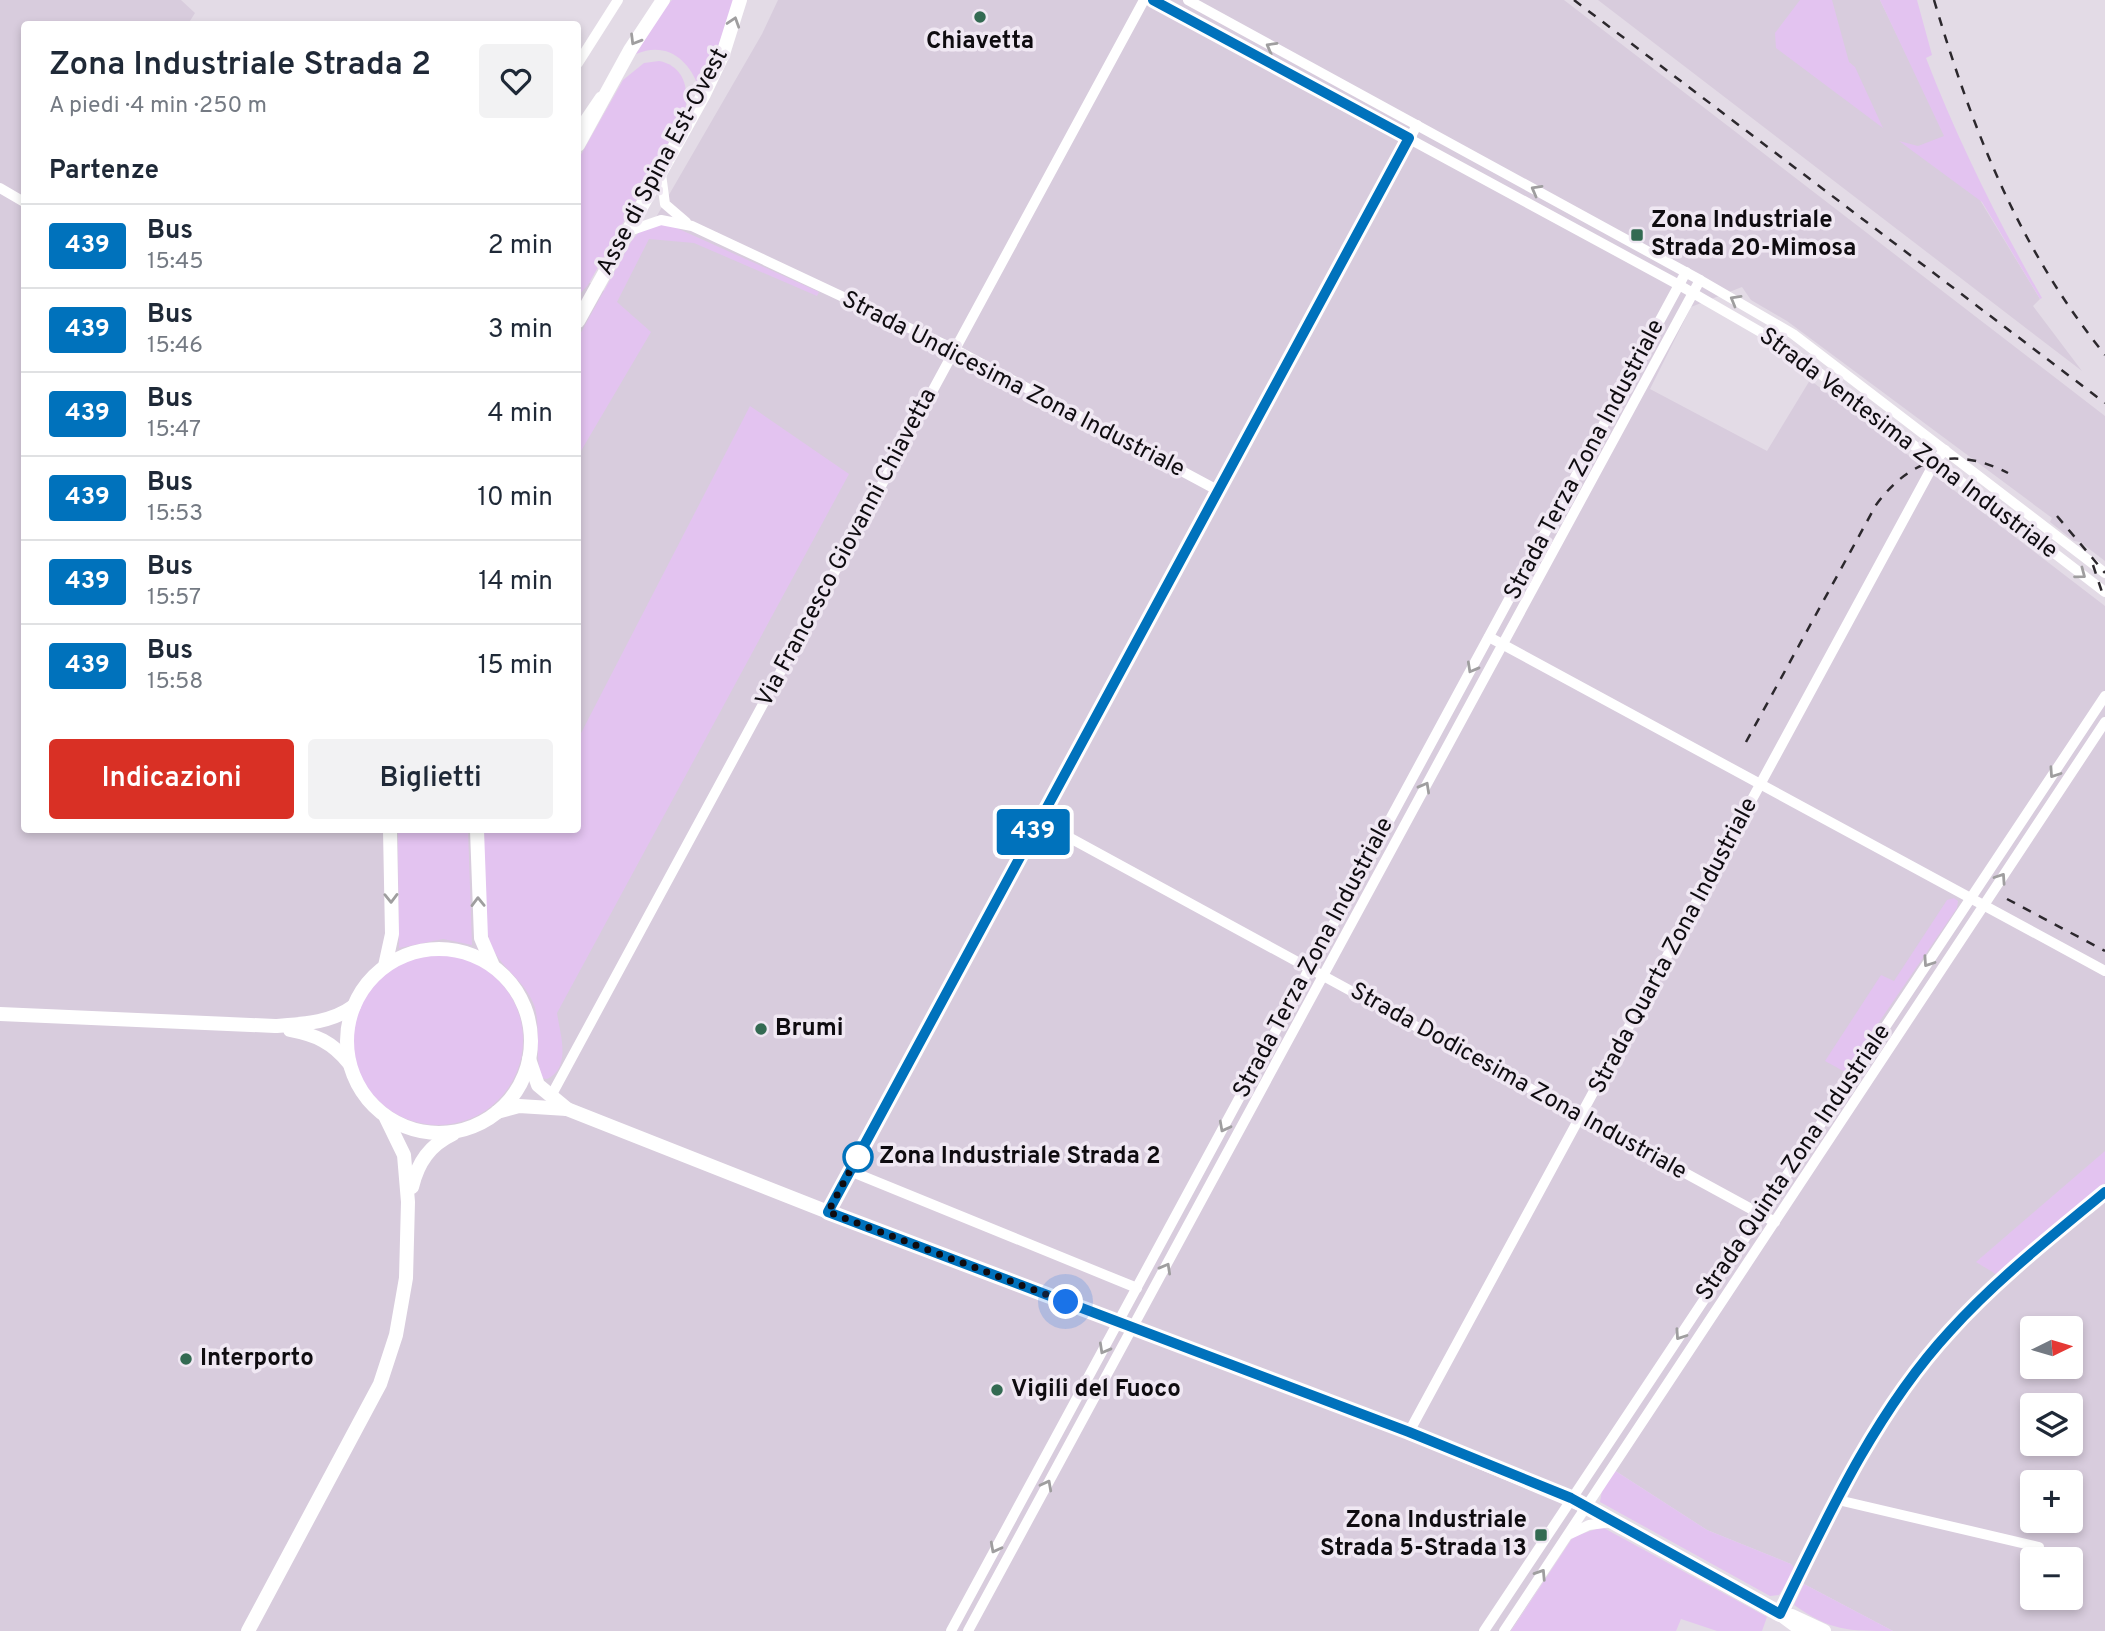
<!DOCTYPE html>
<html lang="it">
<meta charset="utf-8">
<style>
:root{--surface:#fff;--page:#f2f2f3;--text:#1f2937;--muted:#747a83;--line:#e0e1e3;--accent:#d93025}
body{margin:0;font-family:Overpass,sans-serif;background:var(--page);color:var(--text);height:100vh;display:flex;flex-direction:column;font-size:26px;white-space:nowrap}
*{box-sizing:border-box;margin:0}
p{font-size:23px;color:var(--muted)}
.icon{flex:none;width:38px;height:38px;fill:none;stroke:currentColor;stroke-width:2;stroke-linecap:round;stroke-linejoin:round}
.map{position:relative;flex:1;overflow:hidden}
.sheet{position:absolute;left:21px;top:21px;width:560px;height:812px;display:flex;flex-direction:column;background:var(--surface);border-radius:7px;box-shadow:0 4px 10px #0003}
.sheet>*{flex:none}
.badge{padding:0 14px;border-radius:5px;font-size:24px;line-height:46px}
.needle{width:46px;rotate:85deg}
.tools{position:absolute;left:2020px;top:1316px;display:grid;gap:14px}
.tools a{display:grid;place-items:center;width:63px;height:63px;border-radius:7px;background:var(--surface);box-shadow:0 4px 10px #0003;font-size:35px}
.you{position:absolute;width:35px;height:35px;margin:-18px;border:5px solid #fff;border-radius:50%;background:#1a73e8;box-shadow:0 0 0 10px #1a73e833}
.map>.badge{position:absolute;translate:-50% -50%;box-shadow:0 0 0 4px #fff}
h2{padding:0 28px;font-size:26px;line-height:63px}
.round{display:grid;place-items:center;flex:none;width:74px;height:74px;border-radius:7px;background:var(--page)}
.head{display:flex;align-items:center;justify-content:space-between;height:119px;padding:0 28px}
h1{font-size:33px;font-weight:600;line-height:52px}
.cta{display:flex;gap:14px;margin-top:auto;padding:14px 28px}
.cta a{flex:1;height:80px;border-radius:7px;background:var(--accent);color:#fff;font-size:28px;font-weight:600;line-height:80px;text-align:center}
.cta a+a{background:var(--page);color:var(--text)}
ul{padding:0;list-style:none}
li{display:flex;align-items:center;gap:21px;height:84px;padding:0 28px;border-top:2px solid var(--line)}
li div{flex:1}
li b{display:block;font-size:26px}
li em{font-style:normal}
li .badge{min-width:77px;font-weight:700;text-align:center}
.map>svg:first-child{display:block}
.built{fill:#d8ccdd;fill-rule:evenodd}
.green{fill:#e3c3f0}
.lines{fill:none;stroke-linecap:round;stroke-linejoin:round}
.street{stroke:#fff;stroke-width:10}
.secondary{stroke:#fff;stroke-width:14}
.rail{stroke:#2c282d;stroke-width:2.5;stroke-dasharray:9 9;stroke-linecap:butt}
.oneway{stroke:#9f9e9f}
.line-casing{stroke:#fff;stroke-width:16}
.line{stroke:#0072bc;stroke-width:10}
.walk{stroke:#0f0c10;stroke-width:7;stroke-dasharray:0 12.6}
.poi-dot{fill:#336a52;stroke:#f0e8f3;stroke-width:2.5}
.stop-dot{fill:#fff;stroke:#0072bc;stroke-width:3.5}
.labels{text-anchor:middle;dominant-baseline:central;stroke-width:7;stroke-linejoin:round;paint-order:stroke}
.poi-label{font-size:24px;font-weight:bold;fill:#0f0c10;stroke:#f0e8f3;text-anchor:start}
.street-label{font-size:24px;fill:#0f0c10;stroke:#f0e8f3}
.stop-label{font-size:24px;font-weight:bold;fill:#0f0c10;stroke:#f0e8f3;text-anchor:start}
</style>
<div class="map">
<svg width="2105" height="1631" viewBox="0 0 2105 1631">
<rect width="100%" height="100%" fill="#e3dbe6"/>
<g class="built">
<path d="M 0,0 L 181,0 L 195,13 L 188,24 L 24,24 L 24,830 L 578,830 L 578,276 L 611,295 L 762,34 L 778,0 L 1564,0 L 2105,416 L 2105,561 L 2080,542 L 2074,541 L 2050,522 L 2052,518 L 1787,321 L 1751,300 L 1742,287 L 1691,307 L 1650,389 L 1767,451 L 1810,380 L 2105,606 L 2105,1631 L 1893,1631 L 1804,1584 L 1791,1564 L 1707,1530 L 1614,1470 L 1511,1631 L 0,1631 ZM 2032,1328 L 2070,1328 L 2070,1367 L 2032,1367 ZM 2032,1405 L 2070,1405 L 2070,1444 L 2032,1444 ZM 2032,1482 L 2070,1482 L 2070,1521 L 2032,1521 ZM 2032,1559 L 2070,1559 L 2070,1598 L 2032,1598 Z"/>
<path d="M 1598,0 L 1880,0 L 1963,172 L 2040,299 L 2033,306 L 2082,371 Z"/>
</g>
<g class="green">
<path d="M 672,0 L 734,0 L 715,56 L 699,88 C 689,59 666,41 636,54 L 658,15 Z"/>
<path d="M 1800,0 L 1832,0 L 1849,62 L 1855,67 L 1883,128 L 1776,48 L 1775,33 Z"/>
<path d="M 1880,0 L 1917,0 L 1932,55 L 1926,58 C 1958,141 1998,221 2042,298 L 2040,299 L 1982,202 L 1899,141 L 1918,146 L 1944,136 Z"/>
<path d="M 659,61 C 686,66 690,93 684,115 L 588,285 L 578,296 L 578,160 L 623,80 L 644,63 Z"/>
<path d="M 659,224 L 670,225 L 819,292 L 817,296 L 694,243 L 649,239 L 617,302 L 651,332 L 578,456 L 578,338 L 632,240 L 640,231 Z"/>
<path d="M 750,406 L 849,474 L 557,1013 C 560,1034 572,1067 547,1079 L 542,1078 C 534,1055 541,1031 535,1008 C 526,980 503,971 492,947 C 479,917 485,863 484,830 L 578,830 L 578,739 Z"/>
<path d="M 398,830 L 468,830 L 472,945 L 443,939 L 399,948 Z"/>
<path d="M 1954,898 L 1958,901 L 1957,908 L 1845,1072 L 1825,1061 L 1881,975 L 1894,981 L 1947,900 Z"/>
<circle cx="438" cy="1040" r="85"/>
<path d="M 2105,1151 L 2105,1183 L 1999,1276 L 1976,1262 Z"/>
<path d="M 1614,1470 L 1707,1530 L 1791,1564 L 1795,1569 L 1779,1595 L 1770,1596 L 1600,1502 L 1602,1490 Z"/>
<path d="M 1602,1527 L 1767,1617 L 1762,1631 L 1717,1631 L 1681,1619 L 1676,1631 L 1511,1631 L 1573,1537 Z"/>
<path d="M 1804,1584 L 1893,1631 C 1847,1631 1831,1631 1794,1605 Z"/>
</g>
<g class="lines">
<g class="street">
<path d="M 1153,0 L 1679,285 L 1783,345 L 2105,592"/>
<path d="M 1188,0 L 1700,280 L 1793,334 L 2105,573"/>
<path d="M 578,63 L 618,0"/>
<path d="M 581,125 L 600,97"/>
<path d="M 661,174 L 665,204 L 686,222"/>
<path d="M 0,188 L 24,202"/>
<path d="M 629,231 L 661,220 L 692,226 L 954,349 L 1219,491"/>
<path d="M 1489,637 L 2105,971"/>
<path d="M 1039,821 L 1775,1222"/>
<path d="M 551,1096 L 1144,0"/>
<path d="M 850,1171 L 1137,1288"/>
<path d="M 828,1212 L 1417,125"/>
<path d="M 1409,1432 L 1936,460 L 1945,450"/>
<path d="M 1838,1500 L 2039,1547"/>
<path d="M 1570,1534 L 1589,1525 L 1612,1522"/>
<path d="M 1780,1614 C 1828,1517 1876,1411 1950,1331 C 1997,1280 2052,1236 2105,1192"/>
<path d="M 951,1631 L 1686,272"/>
<path d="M 968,1631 L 1700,280"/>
<path d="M 1484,1631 L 2105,696"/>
<path d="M 1504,1631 L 2105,722"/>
</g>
<g class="secondary">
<path d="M 578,145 L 630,50 L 663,0"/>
<path d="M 578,321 L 704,94 L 723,54 L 740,0"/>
<path d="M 477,830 L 481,938 L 493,966"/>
<circle cx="439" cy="1041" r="92"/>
<path d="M 385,966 L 392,934 L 390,830"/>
<path d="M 0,1014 L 275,1026 C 303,1024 331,1023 354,1006"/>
<path d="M 290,1030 C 316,1035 332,1042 349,1063"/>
<path d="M 529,1059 L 538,1085 L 567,1109"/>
<path d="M 497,1112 L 519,1106 L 567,1109 L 828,1212 L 1409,1432 L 1585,1506 L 1780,1614 L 1803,1631"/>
<path d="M 412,1187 C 418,1162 430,1145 453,1134"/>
<path d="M 1792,1616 L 1824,1631"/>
<path d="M 248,1631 L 380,1384 L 396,1335 L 406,1278 L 408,1202 L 404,1155 L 386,1118"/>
</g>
<g class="rail">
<path d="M 1574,0 L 2105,403"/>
<path d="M 1934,0 C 1973,131 2018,247 2105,355"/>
<path d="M 2057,516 L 2105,573"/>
<path d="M 2093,565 L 2103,595"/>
<path d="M 1746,742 L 1876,505 C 1911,457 1955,446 2008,473"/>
<path d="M 2007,899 L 2105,951"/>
</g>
</g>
<defs><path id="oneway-chevron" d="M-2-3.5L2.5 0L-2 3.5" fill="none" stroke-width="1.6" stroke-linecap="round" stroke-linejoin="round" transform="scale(1.75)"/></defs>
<g class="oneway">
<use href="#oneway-chevron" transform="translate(734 22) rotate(-72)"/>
<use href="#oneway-chevron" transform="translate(635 40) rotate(121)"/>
<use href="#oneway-chevron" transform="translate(1271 47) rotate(-151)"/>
<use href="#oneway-chevron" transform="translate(1536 190) rotate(-151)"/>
<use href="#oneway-chevron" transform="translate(1735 300) rotate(-150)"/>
<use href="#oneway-chevron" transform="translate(2081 574) rotate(37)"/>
<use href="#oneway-chevron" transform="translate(1472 668) rotate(119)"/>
<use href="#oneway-chevron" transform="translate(2054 773) rotate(124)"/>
<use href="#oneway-chevron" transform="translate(1425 787) rotate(-61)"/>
<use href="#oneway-chevron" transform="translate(2001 878) rotate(-56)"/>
<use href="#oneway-chevron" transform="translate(391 898) rotate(89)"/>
<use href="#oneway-chevron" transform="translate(478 902) rotate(-91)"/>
<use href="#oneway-chevron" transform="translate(1928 962) rotate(124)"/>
<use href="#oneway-chevron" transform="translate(1224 1127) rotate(118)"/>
<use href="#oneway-chevron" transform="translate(1166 1268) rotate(-61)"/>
<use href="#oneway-chevron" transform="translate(1680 1335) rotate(124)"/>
<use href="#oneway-chevron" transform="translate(1104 1349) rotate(119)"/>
<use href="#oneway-chevron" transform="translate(1047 1485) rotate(-62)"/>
<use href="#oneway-chevron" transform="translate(995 1548) rotate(118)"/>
<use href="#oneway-chevron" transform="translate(1541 1574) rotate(-57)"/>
</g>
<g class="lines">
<defs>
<path id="line" d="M 1153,0 L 1409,138 L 828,1212 L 1409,1432 L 1571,1498 L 1780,1614 C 1827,1517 1876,1411 1950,1331 C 1996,1280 2052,1236 2105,1192"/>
</defs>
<use href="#line" class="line-casing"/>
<use href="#line" class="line"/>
<path class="walk" d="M 858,1157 L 862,1148 L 828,1212 L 1066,1302"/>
</g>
<g class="poi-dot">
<circle cx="980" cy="17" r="7"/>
<rect x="1630" y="228" width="14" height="14" rx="3.5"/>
<circle cx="761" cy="1029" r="7"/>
<circle cx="186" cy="1359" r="7"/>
<circle cx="997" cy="1390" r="7"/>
<rect x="1534" y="1528" width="14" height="14" rx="3.5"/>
</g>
<circle class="stop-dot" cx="858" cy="1157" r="14"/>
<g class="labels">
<g class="poi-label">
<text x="980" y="42" text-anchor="middle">Chiavetta</text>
<text x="1651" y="221">Zona Industriale<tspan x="1651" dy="28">Strada 20-Mimosa</tspan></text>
<text x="775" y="1029">Brumi</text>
<text x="200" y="1359">Interporto</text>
<text x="1011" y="1390">Vigili del Fuoco</text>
<text x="1527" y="1521" text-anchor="end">Zona Industriale<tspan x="1527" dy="28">Strada 5-Strada 13</tspan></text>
</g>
<g class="street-label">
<text transform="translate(663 162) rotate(-62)">Asse di Spina Est-Ovest</text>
<text transform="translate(1013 385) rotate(27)">Strada Undicesima Zona Industriale</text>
<text transform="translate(1908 444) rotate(37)">Strada Ventesima Zona Industriale</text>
<text transform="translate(1585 460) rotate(-62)">Strada Terza Zona Industriale</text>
<text transform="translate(847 548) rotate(-62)">Via Francesco Giovanni Chiavetta</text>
<text transform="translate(1674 946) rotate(-62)">Strada Quarta Zona Industriale</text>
<text transform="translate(1314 958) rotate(-62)">Strada Terza Zona Industriale</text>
<text transform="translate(1518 1082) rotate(29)">Strada Dodicesima Zona Industriale</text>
<text transform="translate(1794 1163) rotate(-56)">Strada Quinta Zona Industriale</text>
</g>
<g class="stop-label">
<text x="879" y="1157">Zona Industriale Strada 2</text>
</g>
</g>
</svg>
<div class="tools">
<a><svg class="needle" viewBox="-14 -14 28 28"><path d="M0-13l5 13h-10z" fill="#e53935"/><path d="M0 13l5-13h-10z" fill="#747a83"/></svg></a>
<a><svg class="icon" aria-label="layers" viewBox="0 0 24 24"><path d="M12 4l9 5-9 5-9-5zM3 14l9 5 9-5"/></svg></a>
<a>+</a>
<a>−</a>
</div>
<div class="you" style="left:1066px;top:1302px"></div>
<b class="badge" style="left:1033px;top:832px;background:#0072bc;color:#fff">439</b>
<section class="sheet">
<div class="head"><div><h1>Zona Industriale Strada 2</h1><p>A piedi · 4 min · 250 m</p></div><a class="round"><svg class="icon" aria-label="heart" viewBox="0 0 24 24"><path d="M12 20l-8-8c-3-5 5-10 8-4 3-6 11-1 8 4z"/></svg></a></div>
<h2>Partenze</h2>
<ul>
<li><span class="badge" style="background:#0072bc;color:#fff">439</span><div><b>Bus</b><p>15:45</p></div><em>2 min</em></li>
<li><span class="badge" style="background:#0072bc;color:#fff">439</span><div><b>Bus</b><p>15:46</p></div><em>3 min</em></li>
<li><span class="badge" style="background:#0072bc;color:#fff">439</span><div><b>Bus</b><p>15:47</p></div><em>4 min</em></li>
<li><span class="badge" style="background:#0072bc;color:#fff">439</span><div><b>Bus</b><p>15:53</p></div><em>10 min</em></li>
<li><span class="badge" style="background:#0072bc;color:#fff">439</span><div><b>Bus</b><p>15:57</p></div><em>14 min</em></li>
<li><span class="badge" style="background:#0072bc;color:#fff">439</span><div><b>Bus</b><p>15:58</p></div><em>15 min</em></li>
</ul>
<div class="cta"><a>Indicazioni</a><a>Biglietti</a></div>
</section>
</div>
